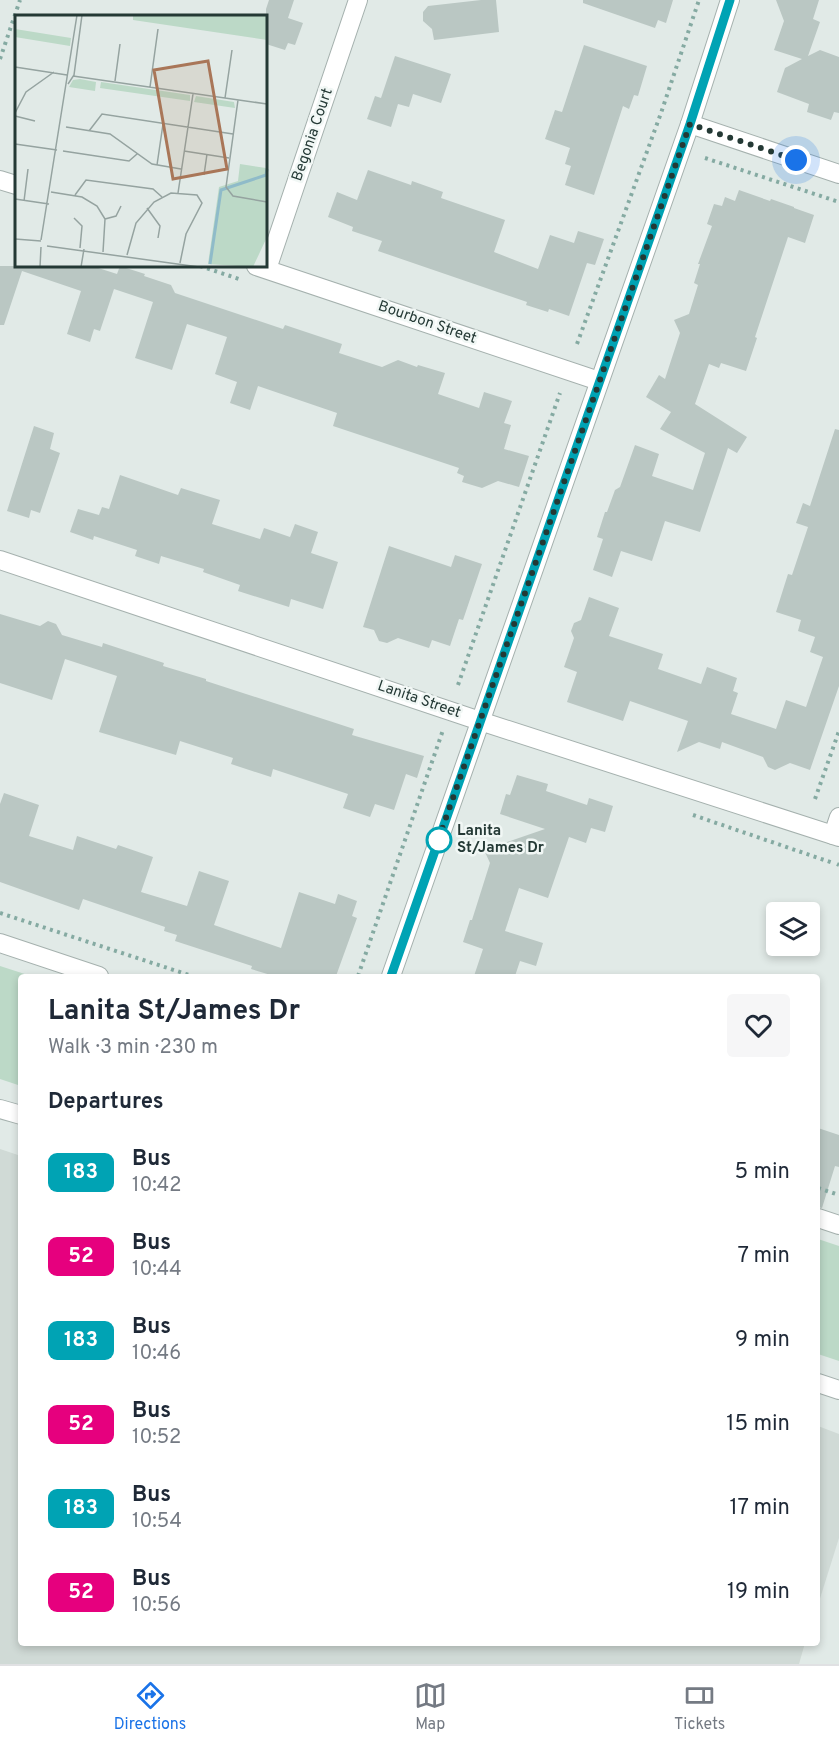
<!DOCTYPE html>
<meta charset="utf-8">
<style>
:root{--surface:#fff;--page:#f6f6f7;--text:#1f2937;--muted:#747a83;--line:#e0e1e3;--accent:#1a73e8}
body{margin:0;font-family:Overpass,sans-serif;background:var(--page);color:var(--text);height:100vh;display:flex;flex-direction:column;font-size:22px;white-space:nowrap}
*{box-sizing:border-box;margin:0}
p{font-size:20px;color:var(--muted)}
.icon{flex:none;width:33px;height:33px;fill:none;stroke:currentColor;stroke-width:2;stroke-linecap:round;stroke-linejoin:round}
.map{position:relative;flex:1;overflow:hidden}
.side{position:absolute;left:18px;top:974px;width:802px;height:672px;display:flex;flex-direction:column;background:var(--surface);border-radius:6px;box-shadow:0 3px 9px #0003}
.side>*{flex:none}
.badge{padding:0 12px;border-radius:9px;font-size:21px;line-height:39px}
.tools{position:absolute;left:766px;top:902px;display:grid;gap:12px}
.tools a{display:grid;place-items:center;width:54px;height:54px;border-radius:6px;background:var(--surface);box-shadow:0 3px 9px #0003;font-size:30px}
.you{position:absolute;width:30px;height:30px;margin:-15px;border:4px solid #fff;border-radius:50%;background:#1a73e8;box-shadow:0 0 0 9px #1a73e833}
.map>.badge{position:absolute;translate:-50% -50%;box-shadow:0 0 0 3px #fff}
h2{padding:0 30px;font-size:22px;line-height:54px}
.round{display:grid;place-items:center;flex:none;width:63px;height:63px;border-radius:6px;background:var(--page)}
.overview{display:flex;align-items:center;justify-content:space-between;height:102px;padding:0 30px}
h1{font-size:28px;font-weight:700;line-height:45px}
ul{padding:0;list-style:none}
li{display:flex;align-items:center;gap:18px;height:84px;padding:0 30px}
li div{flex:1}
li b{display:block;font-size:22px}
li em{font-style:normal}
li .badge{min-width:66px;font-weight:700;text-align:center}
.tab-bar{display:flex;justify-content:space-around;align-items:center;height:84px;border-top:2px solid var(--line);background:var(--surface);font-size:16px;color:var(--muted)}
.tab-bar a{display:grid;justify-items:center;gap:3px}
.tab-bar .selected{color:var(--accent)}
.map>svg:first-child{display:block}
.built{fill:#d0dad6}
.green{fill:#bcd9c7}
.building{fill:#bac7c3}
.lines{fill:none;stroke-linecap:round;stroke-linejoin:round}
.minor-casing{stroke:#a5b1ae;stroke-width:20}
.path{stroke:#85aaa2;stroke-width:4;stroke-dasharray:3 4.5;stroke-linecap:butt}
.minor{stroke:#fff;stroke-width:18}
.line-casing{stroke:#fff;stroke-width:14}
.line{stroke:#00a3b4;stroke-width:9}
.walk{stroke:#243935;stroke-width:6;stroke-dasharray:0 10.8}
.stop-dot{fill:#fff;stroke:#00a3b4;stroke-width:3}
.labels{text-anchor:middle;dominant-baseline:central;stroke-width:5;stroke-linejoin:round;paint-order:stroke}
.street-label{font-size:15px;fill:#243935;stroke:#f1f7f5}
.stop-label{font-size:15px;font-weight:bold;fill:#243935;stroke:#f1f7f5;text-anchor:start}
.inset-river{fill:none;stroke:#8fbbc9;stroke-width:3}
.inset-road{fill:none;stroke:#95a3a0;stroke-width:1.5}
.view{fill:#a97658;fill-opacity:0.15;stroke:#a97658;stroke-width:3}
.inset-edge{fill:none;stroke:#243935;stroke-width:3}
</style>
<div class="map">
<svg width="839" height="1664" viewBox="0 0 839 1664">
<rect width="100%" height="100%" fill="#e1eae7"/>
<g class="built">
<path d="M 0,1149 L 21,1156 L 21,1642 L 805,1643 L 799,1664 L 0,1664 Z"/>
<path d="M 818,1426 L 839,1434 L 839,1538 L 818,1605 Z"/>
</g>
<g class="green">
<path d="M 0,966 L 31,976 L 21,976 L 21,1086 L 0,1079 Z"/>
<path d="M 818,1239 L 839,1246 L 839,1361 L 818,1354 Z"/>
</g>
<g class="building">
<path d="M 269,0 L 294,0 L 288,18 L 303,23 L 295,45 L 288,43 L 285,50 L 266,44 L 266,9 Z"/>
<path d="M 481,0 L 496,0 L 499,32 L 434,40 L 432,29 L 423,21 L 423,12 L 428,6 Z"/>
<path d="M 583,0 L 673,0 L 666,23 L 658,20 L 655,28 L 583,3 Z"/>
<path d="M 776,0 L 819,0 L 813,19 L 820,22 L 808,56 L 820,50 L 839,57 L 839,113 L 834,112 L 831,120 L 807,112 L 809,104 L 777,92 L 785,68 L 802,59 L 774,50 L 784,21 Z"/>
<path d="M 584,45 L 647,66 L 638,96 L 634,95 L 629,109 L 623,106 L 594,195 L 565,185 L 571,166 L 565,164 L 570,148 L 545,139 L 555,110 L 562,112 Z"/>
<path d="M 395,56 L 451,74 L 441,103 L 413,94 L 409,107 L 398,104 L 391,127 L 367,119 L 375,96 L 381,98 Z"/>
<path d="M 368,170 L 411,185 L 412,181 L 443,192 L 441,198 L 505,220 L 494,252 L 538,269 L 550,235 L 574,243 L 578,231 L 604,239 L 595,265 L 587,263 L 569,316 L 549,309 L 548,312 L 526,305 L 527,302 L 378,251 L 382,241 L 352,231 L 353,227 L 328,217 L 337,192 L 357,200 Z"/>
<path d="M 739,190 L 770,201 L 771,199 L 794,207 L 794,208 L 814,215 L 805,243 L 788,237 L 755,337 L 757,338 L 746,371 L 721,363 L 719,368 L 709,364 L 695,404 L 747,437 L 737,453 L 728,448 L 700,532 L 665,521 L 652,561 L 621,551 L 612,577 L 593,570 L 603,539 L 597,537 L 605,512 L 607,512 L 615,490 L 620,487 L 635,445 L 659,454 L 652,476 L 693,490 L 705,453 L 660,429 L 671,412 L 646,397 L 659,375 L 665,379 L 680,333 L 674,320 L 689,314 L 698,285 L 694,283 L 700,264 L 698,264 L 712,226 L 707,224 L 714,204 L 722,206 L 725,197 L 735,201 Z"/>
<path d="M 0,266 L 92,266 L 117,274 L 120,266 L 145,274 L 144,276 L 171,285 L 175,293 L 283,329 L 285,325 L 342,344 L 339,353 L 382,367 L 398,360 L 417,367 L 418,365 L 445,373 L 438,394 L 479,408 L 484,392 L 512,401 L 504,423 L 511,425 L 504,449 L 529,456 L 519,487 L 498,481 L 482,488 L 462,482 L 464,476 L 457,473 L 459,468 L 333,426 L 337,413 L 258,386 L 250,410 L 230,403 L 237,382 L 215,374 L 227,337 L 187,324 L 172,370 L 135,358 L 153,302 L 114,289 L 100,331 L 94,329 L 90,342 L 67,334 L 81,291 L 22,271 L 4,325 L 0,325 Z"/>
<path d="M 34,426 L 54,433 L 50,449 L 60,453 L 40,513 L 31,510 L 29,518 L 7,511 Z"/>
<path d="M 835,429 L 839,430 L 839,686 L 810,770 L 790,763 L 775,770 L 768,767 L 763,757 L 722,742 L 720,749 L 699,742 L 677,752 L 688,721 L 630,701 L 623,721 L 567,702 L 577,672 L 564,667 L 574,638 L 571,631 L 574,623 L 581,620 L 589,597 L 619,608 L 609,636 L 663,654 L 658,669 L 701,684 L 707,667 L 737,678 L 733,691 L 738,693 L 731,714 L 776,729 L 786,700 L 806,707 L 823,657 L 810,652 L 815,637 L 798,631 L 801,620 L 776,612 L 788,574 L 792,575 L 808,527 L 796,523 L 803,503 L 810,506 Z"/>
<path d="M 120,475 L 178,495 L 181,488 L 220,500 L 212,524 L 260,539 L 264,528 L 290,537 L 295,524 L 318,532 L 311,553 L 338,562 L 323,609 L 291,599 L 289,607 L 238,591 L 240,585 L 203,572 L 204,569 L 161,556 L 159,564 L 135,556 L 137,550 L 94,536 L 93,540 L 70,532 L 78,509 L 99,515 L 102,507 L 109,509 Z"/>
<path d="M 389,546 L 451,567 L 455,555 L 482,564 L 463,620 L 459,619 L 450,646 L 432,640 L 429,648 L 398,638 L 387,643 L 379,641 L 374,630 L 363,627 Z"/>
<path d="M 0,614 L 40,626 L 48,621 L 56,624 L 62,635 L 102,647 L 103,643 L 164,663 L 163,666 L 206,679 L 206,681 L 354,729 L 352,735 L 424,756 L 417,778 L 406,774 L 394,810 L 375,804 L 370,817 L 343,808 L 348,794 L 273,769 L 271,777 L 231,764 L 233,758 L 180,741 L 176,755 L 99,732 L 117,676 L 65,659 L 52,700 L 0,683 Z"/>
<path d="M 517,775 L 548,784 L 546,791 L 587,805 L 589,798 L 613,806 L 605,832 L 591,828 L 586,843 L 569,837 L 548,898 L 519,888 L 505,931 L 543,943 L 536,966 L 520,961 L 515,976 L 474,976 L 483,949 L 463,942 L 470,920 L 472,920 L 490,863 L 484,850 L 545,829 L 500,814 L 506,794 L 510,795 Z"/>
<path d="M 4,793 L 39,805 L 29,836 L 73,850 L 77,836 L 116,849 L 118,845 L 153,857 L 141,892 L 187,906 L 199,871 L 229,881 L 214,925 L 281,948 L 299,892 L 335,904 L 338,894 L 357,901 L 352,916 L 357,918 L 336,976 L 274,976 L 251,969 L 252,966 L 175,941 L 177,935 L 164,931 L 165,927 L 83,899 L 79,910 L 0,882 L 0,804 Z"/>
<path d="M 818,1128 L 839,1135 L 839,1167 L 835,1166 L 822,1208 L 818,1207 Z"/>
</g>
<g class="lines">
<defs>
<g id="minor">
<path d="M 690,124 L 839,174"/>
<path d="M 0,180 L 16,185"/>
<path d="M 256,266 L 599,381"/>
<path d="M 267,269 L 358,0"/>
<path d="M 0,560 L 480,721 L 839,837"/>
<path d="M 833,835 L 839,817"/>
<path d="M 0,943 L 99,976"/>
<path d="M 391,976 L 690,124 L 730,0"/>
<path d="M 0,1109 L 21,1115"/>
<path d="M 818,1218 L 839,1225"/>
<path d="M 818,1383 L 839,1390"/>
</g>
</defs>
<use href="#minor" class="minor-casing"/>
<g class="path">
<path d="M 0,59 L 20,0"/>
<path d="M 705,158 L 839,202"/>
<path d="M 200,266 L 239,279"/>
<path d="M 577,344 L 661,113 L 699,0"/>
<path d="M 458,685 L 560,393"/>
<path d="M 815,799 L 839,731"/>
<path d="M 693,815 L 833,863"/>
<path d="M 837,864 L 839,865"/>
<path d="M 0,913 L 192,976"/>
<path d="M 358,976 L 443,730"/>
<path d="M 818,1188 L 839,1195"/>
</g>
<use href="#minor" class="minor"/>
</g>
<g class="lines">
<defs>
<path id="line" d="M 391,976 L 690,124 L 730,0"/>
</defs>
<use href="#line" class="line-casing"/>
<use href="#line" class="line"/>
<path class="walk" d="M 439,840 L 435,849 L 690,124 L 796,160"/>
</g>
<circle class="stop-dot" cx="439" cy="840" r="12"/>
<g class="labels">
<g class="street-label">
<text transform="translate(313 135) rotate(-71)">Begonia Court</text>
<text transform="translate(427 323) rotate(19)">Bourbon Street</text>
<text transform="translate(419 700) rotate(19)">Lanita Street</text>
</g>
<g class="stop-label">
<text x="457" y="831">Lanita<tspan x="457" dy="17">St/James Dr</tspan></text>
</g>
</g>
<g transform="translate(15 15)">
<rect width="252" height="252" fill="#e1eae7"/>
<path d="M 118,0 L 252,0 L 252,25 L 118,5 ZM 0,14 L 56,23 L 55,31 L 0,22 ZM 65,64 L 81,67 L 80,76 L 54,72 L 58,65 ZM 86,67 L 175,80 L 175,86 L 85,73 ZM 181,81 L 219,87 L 220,93 L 179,87 ZM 225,149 L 251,153 L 252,149 L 252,222 L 238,252 L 193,249 L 204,172 L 223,166 Z" fill="#bcd9c7"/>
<path class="inset-river" d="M 195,249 L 206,175 L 251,160 L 252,154"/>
<path class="inset-road" d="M 0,52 L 52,60M 58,61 L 252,89M 100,66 L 105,29M 53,69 L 59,60 L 67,0M 135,72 L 143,14M 210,83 L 217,35M 223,85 L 211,172 L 218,181 L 252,187M 0,98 L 11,77 L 39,57M 0,101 L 20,106M 51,112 L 95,119 L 137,149 L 166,154M 74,116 L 87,99 L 218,119M 0,129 L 42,135M 48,136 L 114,146 L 122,139M 169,136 L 214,143M 142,150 L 148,109M 189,160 L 192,139M 36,177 L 67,182 L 82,191 L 90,204 L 88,237M 163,178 L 178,79M 60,180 L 71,165 L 138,174 L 147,182M 0,184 L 34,189M 9,186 L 13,154M 132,193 L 145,211 L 143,223M 59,203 L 67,211 L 65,233M 90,204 L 101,201 L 106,191M 0,224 L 26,226M 26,225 L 62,0M 32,231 L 184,252M 112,240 L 121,208 L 139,187 L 156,178 L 182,180 L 187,188 L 171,219 L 165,248M 25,252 L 26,232M 66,252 L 69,234"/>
<path class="view" d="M 193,46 L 212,154 L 158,164 L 139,55 Z"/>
<rect width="252" height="252" class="inset-edge"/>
</g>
</svg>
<div class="tools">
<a><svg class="icon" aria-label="layers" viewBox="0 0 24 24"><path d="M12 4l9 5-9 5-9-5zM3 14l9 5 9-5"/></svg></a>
</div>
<div class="you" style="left:796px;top:160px"></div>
<section class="side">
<div class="overview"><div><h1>Lanita St/James Dr</h1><p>Walk · 3 min · 230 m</p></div><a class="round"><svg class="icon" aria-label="heart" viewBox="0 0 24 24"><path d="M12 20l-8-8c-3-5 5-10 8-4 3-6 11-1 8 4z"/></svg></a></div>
<h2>Departures</h2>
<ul>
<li><span class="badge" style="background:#00a3b4;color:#fff">183</span><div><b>Bus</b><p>10:42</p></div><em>5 min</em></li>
<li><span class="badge" style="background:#e6007e;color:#fff">52</span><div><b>Bus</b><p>10:44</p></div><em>7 min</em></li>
<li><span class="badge" style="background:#00a3b4;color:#fff">183</span><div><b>Bus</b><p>10:46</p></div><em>9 min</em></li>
<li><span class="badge" style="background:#e6007e;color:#fff">52</span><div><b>Bus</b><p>10:52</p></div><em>15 min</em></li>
<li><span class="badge" style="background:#00a3b4;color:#fff">183</span><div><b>Bus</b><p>10:54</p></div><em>17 min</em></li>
<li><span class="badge" style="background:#e6007e;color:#fff">52</span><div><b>Bus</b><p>10:56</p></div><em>19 min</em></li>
</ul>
</section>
</div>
<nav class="tab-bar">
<a class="selected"><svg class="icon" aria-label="directions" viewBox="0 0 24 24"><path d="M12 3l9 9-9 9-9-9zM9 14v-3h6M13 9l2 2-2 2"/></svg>Directions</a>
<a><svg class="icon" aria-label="map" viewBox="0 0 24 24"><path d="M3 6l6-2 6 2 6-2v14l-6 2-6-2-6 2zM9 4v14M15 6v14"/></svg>Map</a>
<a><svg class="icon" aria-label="tickets" viewBox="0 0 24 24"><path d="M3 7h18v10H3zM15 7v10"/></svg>Tickets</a>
</nav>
